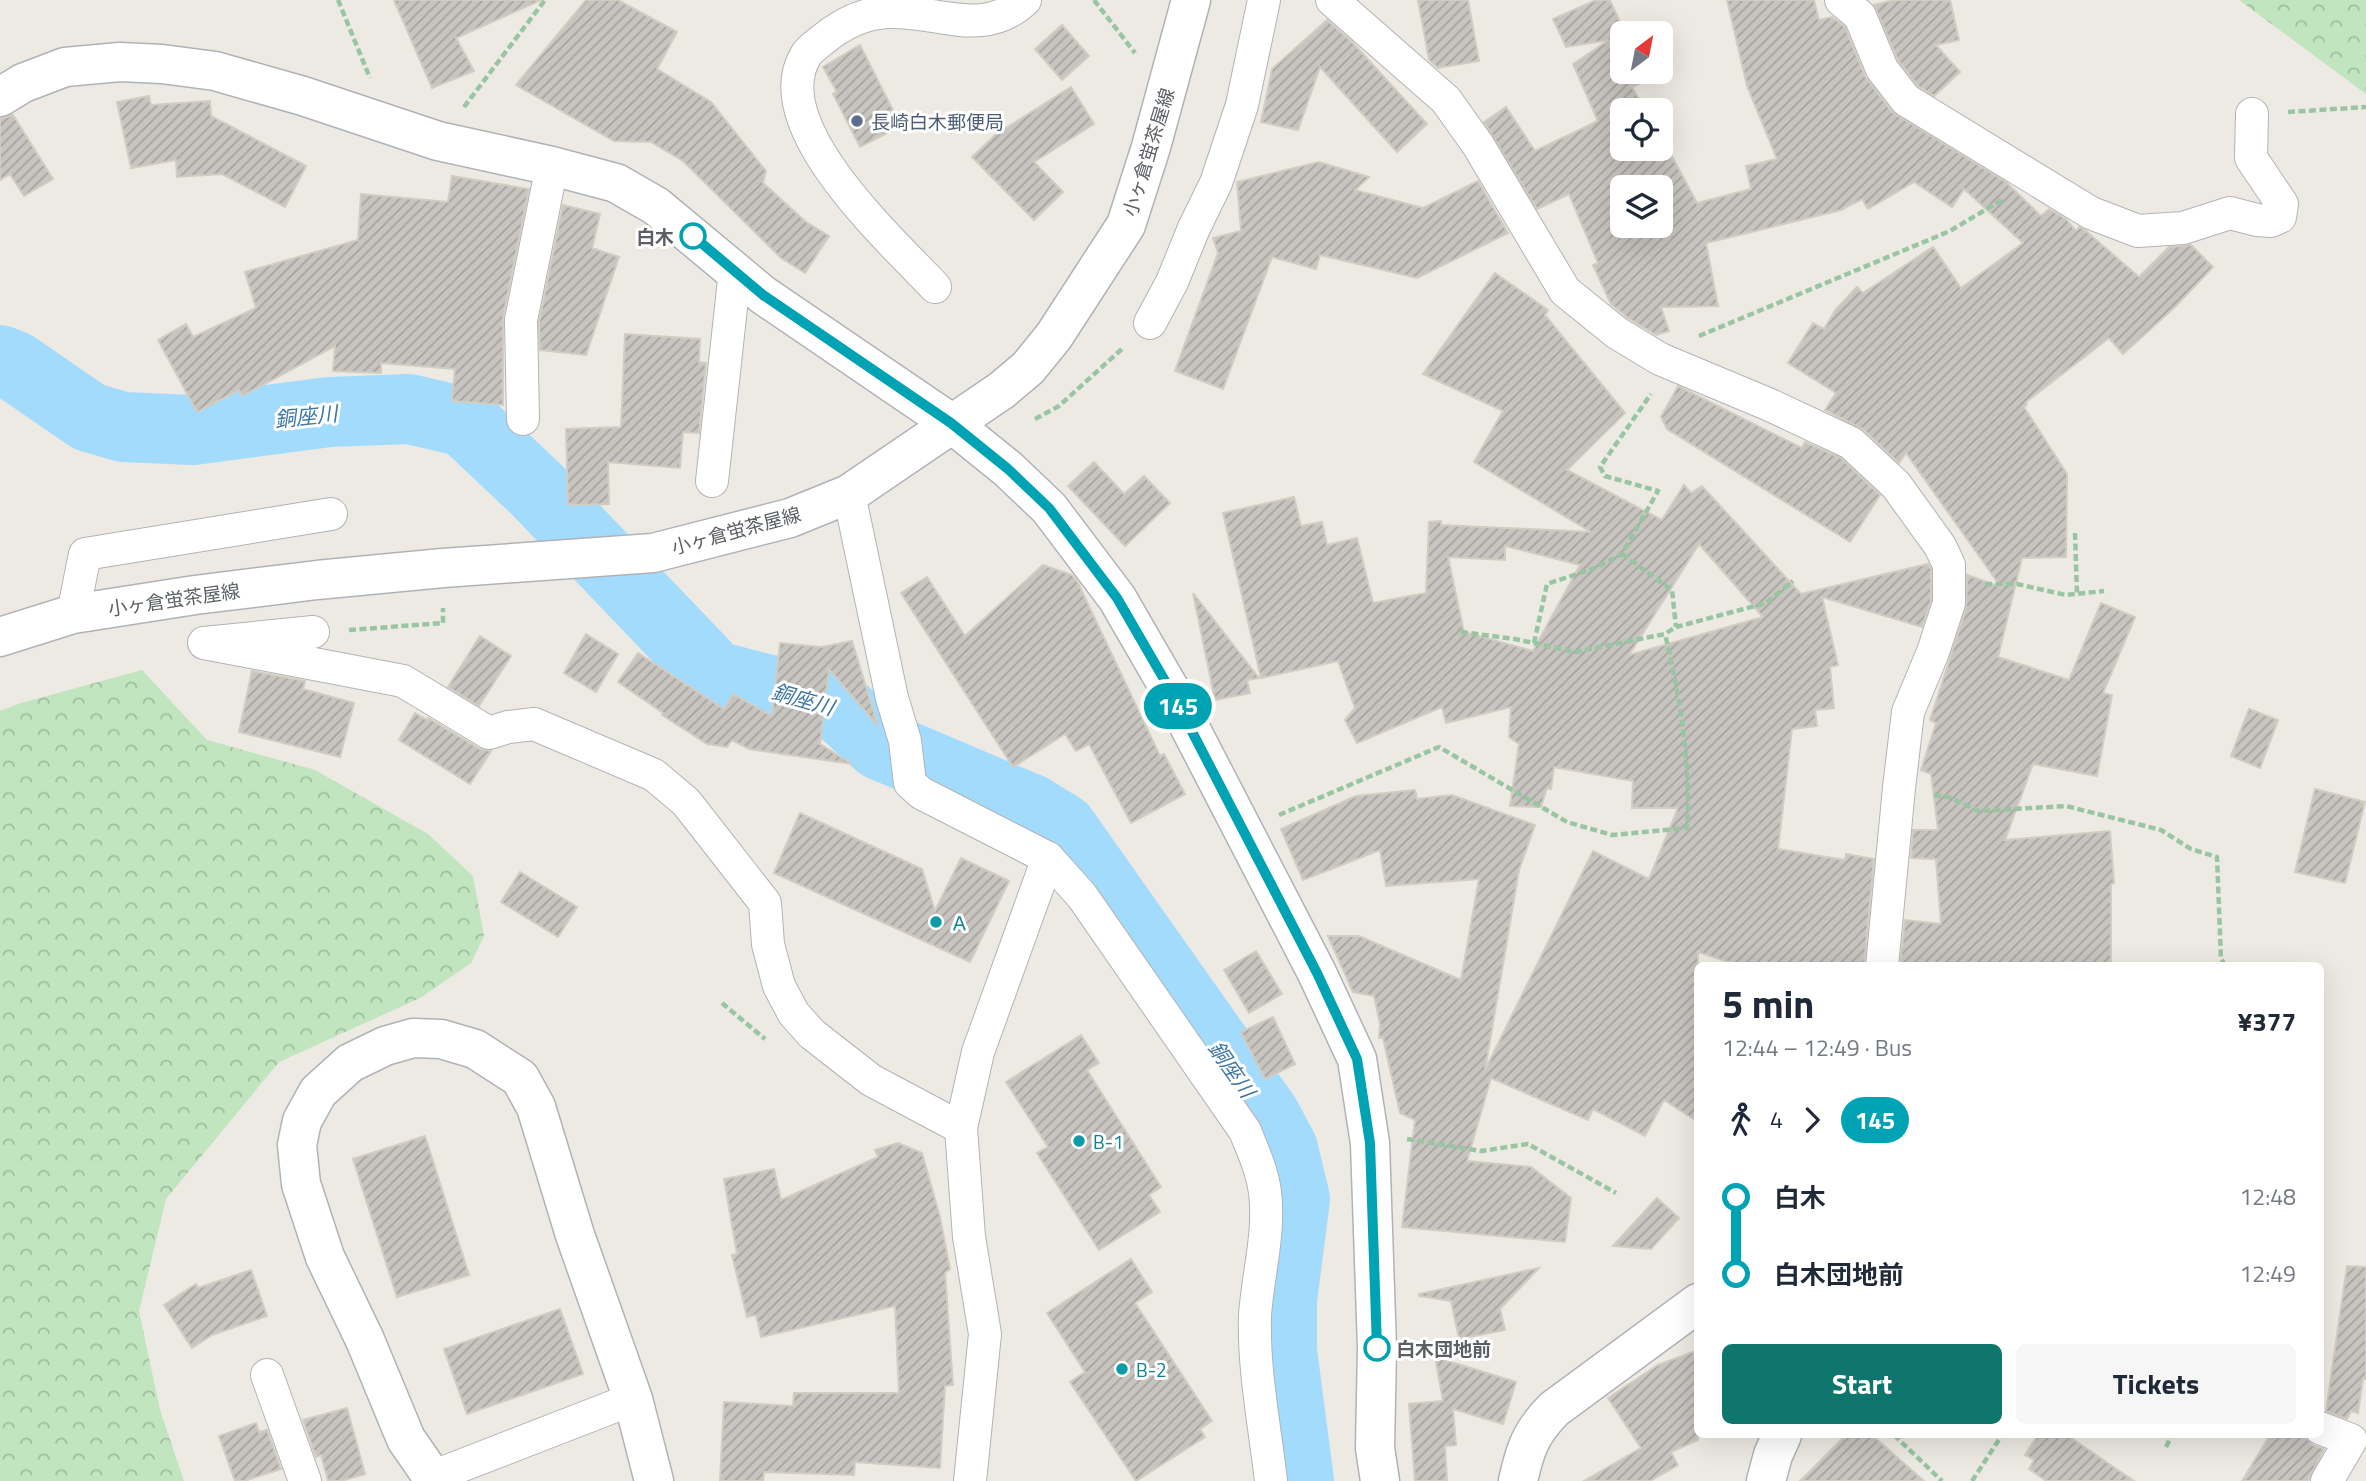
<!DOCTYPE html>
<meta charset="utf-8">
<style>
:root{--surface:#fff;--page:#f6f6f7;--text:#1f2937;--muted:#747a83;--accent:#0f766e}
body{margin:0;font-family:"Titillium Web","Noto Sans JP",sans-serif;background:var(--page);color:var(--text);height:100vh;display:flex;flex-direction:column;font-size:26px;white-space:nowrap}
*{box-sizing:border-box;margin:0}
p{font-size:23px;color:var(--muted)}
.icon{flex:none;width:38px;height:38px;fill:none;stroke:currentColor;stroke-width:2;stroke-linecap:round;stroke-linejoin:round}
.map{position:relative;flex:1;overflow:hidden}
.drawer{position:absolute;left:1694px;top:962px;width:630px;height:476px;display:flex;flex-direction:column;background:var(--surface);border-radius:10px;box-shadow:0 7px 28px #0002}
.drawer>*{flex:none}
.badge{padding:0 14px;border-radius:23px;font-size:24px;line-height:46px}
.needle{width:46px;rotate:32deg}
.controls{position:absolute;left:1610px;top:21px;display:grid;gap:14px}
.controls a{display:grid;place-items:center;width:63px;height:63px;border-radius:10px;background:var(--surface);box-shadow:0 7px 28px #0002;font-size:35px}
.map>.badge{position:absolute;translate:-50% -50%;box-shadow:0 0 0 4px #fff}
.legs{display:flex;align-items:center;gap:10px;height:77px;padding:0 28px;font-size:23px}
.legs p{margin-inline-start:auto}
.headline{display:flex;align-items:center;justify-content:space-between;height:119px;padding:0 28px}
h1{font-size:38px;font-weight:700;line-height:52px}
.action{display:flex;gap:14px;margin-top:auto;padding:14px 28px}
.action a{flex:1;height:80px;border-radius:10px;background:var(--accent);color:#fff;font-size:28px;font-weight:700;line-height:80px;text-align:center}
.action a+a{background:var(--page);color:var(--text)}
ul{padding:0 28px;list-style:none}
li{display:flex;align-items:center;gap:24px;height:77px;font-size:26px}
li i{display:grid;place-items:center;width:10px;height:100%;margin:0 9px;background:currentColor}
li i::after{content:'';width:18px;height:18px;margin:-9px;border:5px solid;border-radius:50%;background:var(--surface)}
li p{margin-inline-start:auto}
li:first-child i{background:linear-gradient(#0000 50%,currentColor 0)}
li:last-child i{background:linear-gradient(currentColor 50%,#0000 0)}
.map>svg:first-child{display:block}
.forest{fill:url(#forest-crowns)}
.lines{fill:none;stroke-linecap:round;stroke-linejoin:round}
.river{stroke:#a3dbfd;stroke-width:70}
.building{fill:url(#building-hatch);stroke:#d2ccc1;stroke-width:2;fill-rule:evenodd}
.street-casing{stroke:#b0b4b8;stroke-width:34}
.secondary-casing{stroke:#afb3b8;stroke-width:41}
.path{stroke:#99c5a3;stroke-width:4.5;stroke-dasharray:7 3.5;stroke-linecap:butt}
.street{stroke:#fff;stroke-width:32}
.secondary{stroke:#fff;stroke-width:38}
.line-1-casing{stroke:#fff;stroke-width:16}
.line-1{stroke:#00a3b4;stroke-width:10}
.service-dot{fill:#5c6f8a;stroke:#fff;stroke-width:2.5}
.stop-1-dot{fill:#fff;stroke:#00a3b4;stroke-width:3.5}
.culture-dot{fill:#0f9aa8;stroke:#fff;stroke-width:2.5}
.labels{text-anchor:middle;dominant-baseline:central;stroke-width:6;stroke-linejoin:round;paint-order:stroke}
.service-label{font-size:19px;fill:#4e5e75;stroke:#fff;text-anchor:start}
.street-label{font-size:19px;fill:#5b5f63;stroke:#fff}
.stop-label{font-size:19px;font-weight:bold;fill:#5b5f63;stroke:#fff;text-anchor:end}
.culture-label{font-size:19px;fill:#0d838f;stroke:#fff;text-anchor:start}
.water-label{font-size:21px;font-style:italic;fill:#3e76a6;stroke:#fff}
</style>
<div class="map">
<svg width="2366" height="1481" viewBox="0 0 2366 1481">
<defs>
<pattern id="forest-crowns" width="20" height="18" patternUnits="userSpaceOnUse" patternTransform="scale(1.75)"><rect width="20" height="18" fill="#c1e5bf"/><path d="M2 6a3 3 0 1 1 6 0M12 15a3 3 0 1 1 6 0" fill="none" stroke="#a0bd9f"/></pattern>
<pattern id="building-hatch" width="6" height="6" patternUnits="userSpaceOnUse" patternTransform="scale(1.75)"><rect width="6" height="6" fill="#c8c5c0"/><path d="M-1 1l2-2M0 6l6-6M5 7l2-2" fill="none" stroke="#a5a3a0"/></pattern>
</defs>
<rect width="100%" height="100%" fill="#edeae3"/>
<g class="forest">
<path d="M 2239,0 L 2366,0 L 2366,94 Z"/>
<path d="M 142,670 L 207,740 L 315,770 L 428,834 L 473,876 L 484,936 L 471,963 L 420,998 L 279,1062 L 166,1199 L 139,1311 L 160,1410 L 184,1481 L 0,1481 L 0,711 L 21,703 Z"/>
</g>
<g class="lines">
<path class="river" d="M 0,360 L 15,366 L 89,417 L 123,427 L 193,430 L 329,412 L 409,409 L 465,422 L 538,491 L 715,676 L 840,708 L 880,745 L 1031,809 L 1062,828 L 1266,1117 L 1283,1149 L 1295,1199 L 1282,1300 L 1282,1351 L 1299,1481"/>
</g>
<g class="building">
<path d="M 394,0 L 541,0 L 456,38 L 474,71 L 432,88 Z"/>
<path d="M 586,0 L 618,0 L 677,32 L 657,69 L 711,102 L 766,171 L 763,183 L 806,222 L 829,236 L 805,273 L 781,258 L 683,161 L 651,142 L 614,141 L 516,85 Z"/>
<path d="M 1418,0 L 1468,0 L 1479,61 L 1438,68 L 1429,60 Z"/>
<path d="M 1596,0 L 1610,0 L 1625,33 L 1622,33 L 1622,72 L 1642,72 L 1646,81 L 1632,87 L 1645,110 L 1622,110 L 1622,149 L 1661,149 L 1661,136 L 1697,203 L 1751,189 L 1746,166 L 1777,159 L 1747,86 L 1727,0 L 1814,0 L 1819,20 L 1832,17 L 1845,27 L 1865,76 L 1892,112 L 2006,182 L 2041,216 L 2049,209 L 2066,219 L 2076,231 L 2079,227 L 2086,231 L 2139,277 L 2169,247 L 2191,245 L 2213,267 L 2175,307 L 2123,354 L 2109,338 L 2026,402 L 2027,404 L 2024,407 L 2067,474 L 2066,557 L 2022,558 L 1998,657 L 2069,680 L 2101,603 L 2135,617 L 2103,693 L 2112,695 L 2097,776 L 2033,764 L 2005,840 L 2110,831 L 2114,883 L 2111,884 L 2111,966 L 1900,966 L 1905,920 L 1941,924 L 1936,859 L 1911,858 L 1913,830 L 1938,830 L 1931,774 L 1921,770 L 1936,723 L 1930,720 L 1966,609 L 1967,575 L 2001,587 L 1906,453 L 1899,463 L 1863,429 L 1825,410 L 1836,393 L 1788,363 L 1813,323 L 1824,329 L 1836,309 L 1857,287 L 1863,293 L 1933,247 L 1961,288 L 2023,243 L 1964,189 L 1952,207 L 1914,182 L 1868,209 L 1862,199 L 1841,210 L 1706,243 L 1718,306 L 1661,307 L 1669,331 L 1656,335 L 1628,318 L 1611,304 L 1593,265 L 1598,263 L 1569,194 L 1537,209 L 1484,122 L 1506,107 L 1535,151 L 1598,121 L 1573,64 L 1609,40 L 1566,47 L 1553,19 ZM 1622,187 L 1661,187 L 1661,226 L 1622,226 Z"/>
<path d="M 1894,0 L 1950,0 L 1959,40 L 1936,45 L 1960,72 L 1934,96 L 1918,86 L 1898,60 L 1874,5 Z"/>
<path d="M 1327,20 L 1352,42 L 1427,124 L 1397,152 L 1320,67 L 1298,130 L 1261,122 L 1272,69 Z"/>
<path d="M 1062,25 L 1089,56 L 1062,80 L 1035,49 Z"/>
<path d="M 860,45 L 901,126 L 860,147 L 833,94 L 837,92 L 823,67 Z"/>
<path d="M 1071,87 L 1094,124 L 1034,162 L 1063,192 L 1034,220 L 972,157 L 995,135 Z"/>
<path d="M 149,96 L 151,105 L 210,101 L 211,116 L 306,166 L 285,207 L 222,174 L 177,177 L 176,160 L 131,168 L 117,102 Z"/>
<path d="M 13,115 L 53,179 L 24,196 L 10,174 L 0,180 L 0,119 Z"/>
<path d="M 1319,162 L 1369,177 L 1355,190 L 1423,208 L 1478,181 L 1508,233 L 1417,278 L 1320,255 L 1316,269 L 1272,257 L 1223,389 L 1175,371 L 1218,253 L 1213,238 L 1241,231 L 1237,182 Z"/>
<path d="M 452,176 L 529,189 L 503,317 L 503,405 L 452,401 L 455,369 L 381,363 L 381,373 L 333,371 L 335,346 L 242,396 L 239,390 L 197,412 L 158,340 L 186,324 L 193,337 L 256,308 L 245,272 L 358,240 L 361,194 L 448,202 Z"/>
<path d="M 563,205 L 600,214 L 592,248 L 619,257 L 586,355 L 540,350 L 539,322 Z"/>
<path d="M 1495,273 L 1548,310 L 1545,315 L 1625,413 L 1567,470 L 1662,520 L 1684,485 L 1691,493 L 1702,486 L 1801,594 L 1928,564 L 1931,569 L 1931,600 L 1922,627 L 1822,597 L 1838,665 L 1830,667 L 1834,708 L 1815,710 L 1817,726 L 1792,729 L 1778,849 L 1845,860 L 1846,854 L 1874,859 L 1864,966 L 1740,966 L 1698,952 L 1698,1122 L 1664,1100 L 1645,1136 L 1593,1109 L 1588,1120 L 1491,1078 L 1467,1161 L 1531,1167 L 1571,1198 L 1565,1242 L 1402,1227 L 1415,1120 L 1400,1113 L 1383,1038 L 1379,1038 L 1380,1024 L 1374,996 L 1353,992 L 1328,936 L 1359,936 L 1461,980 L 1479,879 L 1386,886 L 1380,850 L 1303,880 L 1281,829 L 1356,796 L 1415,790 L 1417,799 L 1452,795 L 1535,825 L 1519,870 L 1485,1070 L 1593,851 L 1649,879 L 1678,808 L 1632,808 L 1633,781 L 1554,767 L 1551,789 L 1547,788 L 1541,807 L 1510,806 L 1519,744 L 1509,737 L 1511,707 L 1446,723 L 1442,707 L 1357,743 L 1345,720 L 1355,708 L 1338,661 L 1261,678 L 1223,513 L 1294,497 L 1301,526 L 1322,522 L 1327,545 L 1357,538 L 1373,603 L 1426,593 L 1429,522 L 1441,521 L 1441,525 L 1591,532 L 1474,462 L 1503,411 L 1423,374 ZM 1699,544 L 1763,617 L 1629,655 ZM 1505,546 L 1580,565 L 1533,651 L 1464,632 L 1448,557 L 1505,560 Z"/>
<path d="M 625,334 L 700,339 L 699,362 L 706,363 L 699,433 L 683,432 L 680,468 L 608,462 L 609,504 L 568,505 L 566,429 L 621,427 Z"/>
<path d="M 1678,386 L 1802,448 L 1805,442 L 1841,458 L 1880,495 L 1850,542 L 1667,429 L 1661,417 Z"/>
<path d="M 1094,462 L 1124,494 L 1144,476 L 1170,503 L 1125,546 L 1068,486 Z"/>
<path d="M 1043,565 L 1072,575 L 1078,583 L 1160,756 L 1164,754 L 1185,794 L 1131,823 L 1089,744 L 1076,751 L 1065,734 L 1013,767 L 901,593 L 927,577 L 965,636 Z"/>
<path d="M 1193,593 L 1259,678 L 1247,680 L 1250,693 L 1215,700 Z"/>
<path d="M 586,634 L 618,654 L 596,692 L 564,673 Z"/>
<path d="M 480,636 L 511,656 L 479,706 L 448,687 Z"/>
<path d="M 852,641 L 878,726 L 829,669 L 820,744 L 852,764 L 749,749 L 732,740 L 727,747 L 707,744 L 662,715 L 663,713 L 618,682 L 638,653 L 724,709 L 733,694 L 772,716 L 780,643 L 822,647 Z"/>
<path d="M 252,671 L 305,681 L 303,689 L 354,703 L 340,757 L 239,732 Z"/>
<path d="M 2249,709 L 2278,720 L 2260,768 L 2231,756 Z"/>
<path d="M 415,713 L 427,720 L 428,718 L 480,749 L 491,751 L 470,784 L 399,740 Z"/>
<path d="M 2315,789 L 2365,802 L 2345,883 L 2295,872 Z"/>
<path d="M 800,813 L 922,869 L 935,911 L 961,858 L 1009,881 L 970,962 L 774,873 Z"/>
<path d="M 520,872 L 577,907 L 558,937 L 501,902 Z"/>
<path d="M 1256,951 L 1282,994 L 1249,1013 L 1224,970 Z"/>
<path d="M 1273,1017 L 1295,1064 L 1265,1079 L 1241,1032 Z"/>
<path d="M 1081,1035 L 1099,1063 L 1087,1070 L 1161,1187 L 1149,1195 L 1160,1212 L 1099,1250 L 1037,1153 L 1048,1147 L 1006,1082 Z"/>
<path d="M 425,1136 L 469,1275 L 397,1297 L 353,1159 Z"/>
<path d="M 898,1143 L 922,1153 L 940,1217 L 950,1269 L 945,1273 L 953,1385 L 945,1386 L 940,1468 L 855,1462 L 854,1475 L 764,1472 L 763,1481 L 720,1481 L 724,1402 L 793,1406 L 794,1393 L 899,1393 L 895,1306 L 761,1337 L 756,1315 L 747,1317 L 732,1255 L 737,1254 L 724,1179 L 774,1169 L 781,1200 L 878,1157 L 875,1150 Z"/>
<path d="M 1657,1198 L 1679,1218 L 1651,1249 L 1613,1246 Z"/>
<path d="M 1131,1259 L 1152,1292 L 1135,1303 L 1212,1421 L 1200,1429 L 1205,1437 L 1136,1481 L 1070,1382 L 1085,1372 L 1047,1313 Z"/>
<path d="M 2347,1266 L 2366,1267 L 2366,1379 L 2363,1379 L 2358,1413 L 2351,1411 L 2347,1419 L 2326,1411 Z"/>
<path d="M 1539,1268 L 1500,1309 L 1505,1330 L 1459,1339 L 1451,1301 L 1419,1296 L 1419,1294 Z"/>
<path d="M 251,1270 L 267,1316 L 212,1335 L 192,1348 L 164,1305 L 196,1284 L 198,1288 Z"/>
<path d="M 560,1309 L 583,1374 L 467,1414 L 444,1349 Z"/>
<path d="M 1698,1350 L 1698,1440 L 1671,1452 L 1678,1465 L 1650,1481 L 1584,1481 L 1641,1448 L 1608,1398 L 1658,1365 Z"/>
<path d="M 1435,1357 L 1516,1382 L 1503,1424 L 1453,1409 L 1456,1445 L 1445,1446 L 1447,1481 L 1415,1481 L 1409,1404 L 1443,1401 Z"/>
<path d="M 347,1408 L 365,1474 L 341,1481 L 328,1481 L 321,1455 L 316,1457 L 303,1420 Z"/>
<path d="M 256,1423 L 259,1432 L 267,1430 L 281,1469 L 244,1481 L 235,1481 L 219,1436 Z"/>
<path d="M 1846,1435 L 1872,1435 L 1924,1481 L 1800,1481 Z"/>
<path d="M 2038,1435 L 2067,1435 L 2134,1481 L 2046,1481 L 2029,1469 L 2034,1460 L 2025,1455 Z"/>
<path d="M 2270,1435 L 2304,1435 L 2313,1445 L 2324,1449 L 2308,1481 L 2242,1481 Z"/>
</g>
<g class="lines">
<defs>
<g id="street">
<path d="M 1332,0 L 1446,100 L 1478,145 L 1565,291 L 1617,333 L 1660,359 L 1770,405 L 1851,443 L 1896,485 L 1940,546 L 1949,565 L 1949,603 L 1933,652 L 1908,712 L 1899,788 L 1882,966"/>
<path d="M 1841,0 L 1860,16 L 1882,69 L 1906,100 L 2091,213 L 2138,231 L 2183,228 L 2230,213 L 2257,220 L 2271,221 L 2280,217 L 2282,204 L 2251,158 L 2252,114"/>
<path d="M 935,287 C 891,240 763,125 806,55 C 809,50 816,45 821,41 C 840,25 863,13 888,12 C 937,10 984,39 1025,0"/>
<path d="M 1150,323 L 1172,282 L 1194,228 L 1216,183 L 1242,105 L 1264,0"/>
<path d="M 523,419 L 521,320 L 552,166"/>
<path d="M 712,481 L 735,271"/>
<path d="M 849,494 L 892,698 L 905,741 L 910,783 L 921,793 L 1048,858 L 978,1052 L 961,1128 L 969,1237 L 985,1334 L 970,1481"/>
<path d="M 73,614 L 85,554 L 331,514"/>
<path d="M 313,632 L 204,643 L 403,681 L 489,733 L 508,727 L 534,724 L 654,775 L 686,802 L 765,903 L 768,944 L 779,986 L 794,1014 L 812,1034 L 871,1080 L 961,1128"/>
<path d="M 1048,858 L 1082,896 L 1245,1131 C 1253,1151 1262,1170 1265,1192 C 1270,1233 1258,1274 1255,1315 C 1253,1368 1265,1428 1271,1481"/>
<path d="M 267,1375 L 305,1481"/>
<path d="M 2320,1428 L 2351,1440 L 2327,1481"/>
<path d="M 432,1477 L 633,1399"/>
</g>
<g id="secondary">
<path d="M 0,97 L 23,83 L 65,67 L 120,62 L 162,64 L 215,71 L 303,96 L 438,141 L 552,166 L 616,183 L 656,206 L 763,295 L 951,423 L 1008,469 L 1049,508 L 1117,598 L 1172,693 L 1317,973 L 1357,1059 L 1370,1143 L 1377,1348 L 1375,1448 L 1380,1481"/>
<path d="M 0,637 L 73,614 L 195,595 L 317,580 L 443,568 L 653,553 L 790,518 L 849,494 L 1002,390 L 1028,368 L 1054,336 L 1126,225 L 1151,147 L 1191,0"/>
<path d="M 435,1481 L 406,1439 L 365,1340 L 325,1257 L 301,1184 L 297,1145 L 302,1121 L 318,1092 L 350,1063 L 385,1046 L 413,1038 L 441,1039 L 475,1049 L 520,1078 L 536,1107 L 575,1235 L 633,1399 L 654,1481"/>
<path d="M 1518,1481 C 1525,1449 1531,1432 1554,1409 L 1698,1303"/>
<path d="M 1766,1481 L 1773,1455 L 1782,1435"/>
</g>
</defs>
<use href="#street" class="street-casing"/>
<use href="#secondary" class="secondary-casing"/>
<g class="path">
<path d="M 338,0 L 370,78"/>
<path d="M 1094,0 L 1135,53"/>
<path d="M 464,107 L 545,0"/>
<path d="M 2288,112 L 2366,107"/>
<path d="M 1699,336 L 1950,231 L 2000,201 L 2001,198"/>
<path d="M 1035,419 L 1059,406 L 1124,347"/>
<path d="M 2075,533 L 2077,594"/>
<path d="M 1622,554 L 1672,590 L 1676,627"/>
<path d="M 1985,584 L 2017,584 L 2066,595 L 2104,591"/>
<path d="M 349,630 L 443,623 L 443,608"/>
<path d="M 1461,632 L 1515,639 L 1575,652 L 1665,634 L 1676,627 L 1766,603 L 1793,581"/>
<path d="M 1534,643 L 1547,584 L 1595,568 L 1622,554 L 1658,491 L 1605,476 L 1600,467 L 1651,394"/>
<path d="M 1934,795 L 1948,797 L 1979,811 L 2066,806 L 2161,830 L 2191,849 L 2217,857 L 2221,959 L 2226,966"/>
<path d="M 1279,815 L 1439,747 L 1567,822 L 1612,835 L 1687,828 C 1691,763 1680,698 1665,634"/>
<path d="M 722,1003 L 765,1039"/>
<path d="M 1407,1139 L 1481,1151 L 1528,1144 L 1616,1193"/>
<path d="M 1894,1435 L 1942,1481"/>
<path d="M 2166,1447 L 2172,1435"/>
<path d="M 1972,1481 L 2002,1435"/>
</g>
<use href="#street" class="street"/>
<use href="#secondary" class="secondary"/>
</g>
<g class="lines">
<defs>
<path id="line-1" d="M 693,236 L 763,295 L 951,423 L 1008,469 L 1049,508 L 1117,598 L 1172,693 L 1317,973 L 1357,1059 L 1370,1143 L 1377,1348"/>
</defs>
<use href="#line-1" class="line-1-casing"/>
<use href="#line-1" class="line-1"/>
</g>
<circle class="service-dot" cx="857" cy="121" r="7"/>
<g class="stop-1-dot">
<circle cx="693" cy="236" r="12"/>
<circle cx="1377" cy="1348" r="12"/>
</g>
<g class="culture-dot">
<circle cx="936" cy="922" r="7"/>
<circle cx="1079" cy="1141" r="7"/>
<circle cx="1122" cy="1369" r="7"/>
</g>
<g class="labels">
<g class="service-label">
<text x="871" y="121">長崎白木郵便局</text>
</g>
<g class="street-label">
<text transform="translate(1148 152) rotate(-73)">小ヶ倉蛍茶屋線</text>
<text transform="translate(736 530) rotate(-15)">小ヶ倉蛍茶屋線</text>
<text transform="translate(174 599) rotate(-8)">小ヶ倉蛍茶屋線</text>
</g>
<g class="stop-label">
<text x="674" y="236">白木</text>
<text x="1396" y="1348" text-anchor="start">白木団地前</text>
</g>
<g class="culture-label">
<text x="950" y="922">Ａ</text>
<text x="1093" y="1141">B-1</text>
<text x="1136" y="1369">B-2</text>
</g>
<g class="water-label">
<text transform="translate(306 416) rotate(-6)">銅座川</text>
<text transform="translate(803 699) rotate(16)">銅座川</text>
<text transform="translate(1232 1069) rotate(55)">銅座川</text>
</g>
</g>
</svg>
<div class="controls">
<a><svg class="needle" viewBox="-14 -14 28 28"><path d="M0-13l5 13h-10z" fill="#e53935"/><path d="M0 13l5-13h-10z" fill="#747a83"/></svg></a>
<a><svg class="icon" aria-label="locate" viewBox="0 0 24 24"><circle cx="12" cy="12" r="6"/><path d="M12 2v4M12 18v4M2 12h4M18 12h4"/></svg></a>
<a><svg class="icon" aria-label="layers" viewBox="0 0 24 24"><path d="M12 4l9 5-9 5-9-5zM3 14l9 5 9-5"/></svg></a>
</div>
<b class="badge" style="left:1178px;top:706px;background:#00a3b4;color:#fff">145</b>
<section class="drawer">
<div class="headline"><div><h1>5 min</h1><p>12:44 – 12:49 · Bus</p></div><b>¥377</b></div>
<div class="legs"><svg class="icon" aria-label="walk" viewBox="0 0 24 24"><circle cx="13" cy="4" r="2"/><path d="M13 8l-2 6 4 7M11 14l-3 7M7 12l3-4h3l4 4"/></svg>4<svg class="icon" aria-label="forward" viewBox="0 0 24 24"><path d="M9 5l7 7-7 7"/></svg><b class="badge" style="background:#00a3b4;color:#fff">145</b></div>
<ul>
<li><i style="color:#00a3b4"></i><b>白木</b><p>12:48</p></li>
<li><i style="color:#00a3b4"></i><b>白木団地前</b><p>12:49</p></li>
</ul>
<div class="action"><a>Start</a><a>Tickets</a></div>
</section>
</div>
